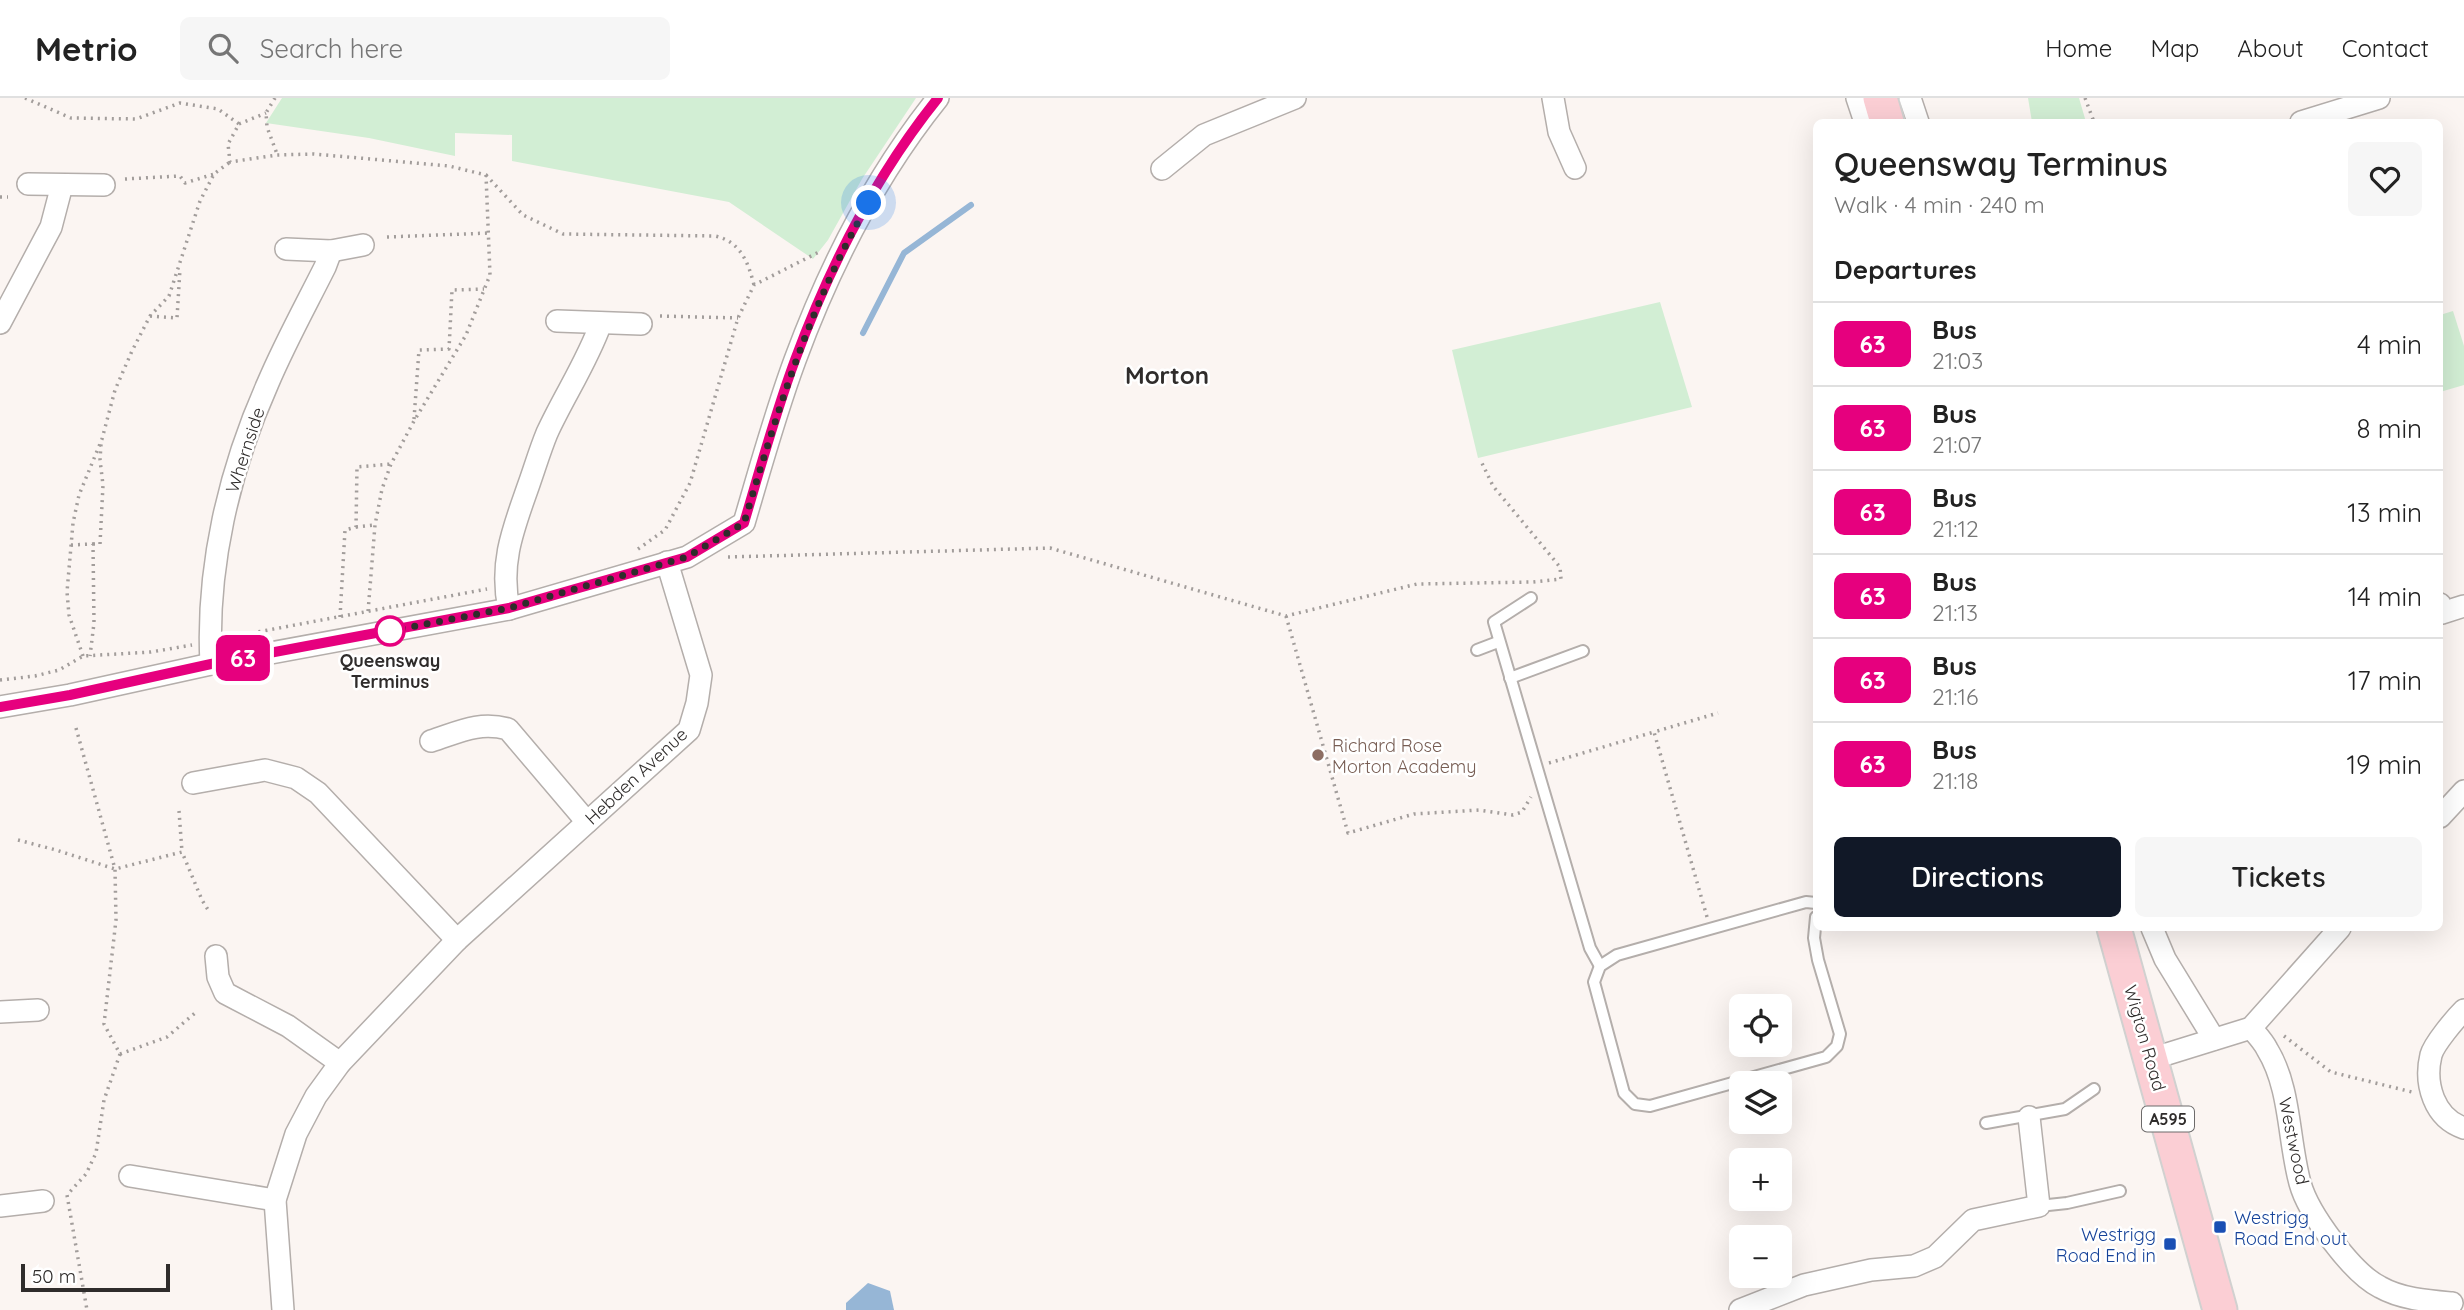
<!DOCTYPE html>
<meta charset="utf-8">
<style>
:root{--surface:#fff;--page:#f6f6f6;--text:#222;--muted:#767676;--line:#e0e0e0;--accent:#111827}
body{margin:0;font-family:Quicksand,sans-serif;background:var(--page);color:var(--text);height:100vh;display:flex;flex-direction:column;font-size:26px;white-space:nowrap}
*{box-sizing:border-box;margin:0}
p{font-size:23px;color:var(--muted)}
.icon{flex:none;width:38px;height:38px;fill:none;stroke:currentColor;stroke-width:2;stroke-linecap:round;stroke-linejoin:round}
.map{position:relative;flex:1;overflow:hidden}
.panel{position:absolute;left:1813px;top:21px;width:630px;height:812px;display:flex;flex-direction:column;background:var(--surface);border-radius:10px;box-shadow:0 7px 28px #0002}
.panel>*{flex:none}
.badge{padding:0 14px;border-radius:10px;font-size:24px;line-height:46px}
.buttons{position:absolute;left:1729px;top:896px;display:grid;gap:14px}
.buttons a{display:grid;place-items:center;width:63px;height:63px;border-radius:10px;background:var(--surface);box-shadow:0 7px 28px #0002;font-size:35px}
.scale{position:absolute;left:21px;bottom:18px;width:149px;box-sizing:border-box;padding-left:7px;border:4px solid #2f2c2b;border-top:0;font-size:19px;line-height:24px;white-space:nowrap;color:#2f2c2b;-webkit-text-stroke:5px #fff;paint-order:stroke}
.you{position:absolute;width:35px;height:35px;margin:-18px;border:5px solid #fff;border-radius:50%;background:#1a73e8;box-shadow:0 0 0 10px #1a73e833}
.map>.badge{position:absolute;translate:-50% -50%;box-shadow:0 0 0 4px #fff}
h2{padding:0 21px;font-size:26px;line-height:63px}
.round{display:grid;place-items:center;flex:none;width:74px;height:74px;border-radius:10px;background:var(--page)}
.summary{display:flex;align-items:center;justify-content:space-between;height:119px;padding:0 21px}
h1{font-size:33px;font-weight:600;line-height:52px}
.primary-button{display:flex;gap:14px;margin-top:auto;padding:14px 21px}
.primary-button a{flex:1;height:80px;border-radius:10px;background:var(--accent);color:#fff;font-size:28px;font-weight:600;line-height:80px;text-align:center}
.primary-button a+a{background:var(--page);color:var(--text)}
ul{padding:0;list-style:none}
li{display:flex;align-items:center;gap:21px;height:84px;padding:0 21px;border-top:2px solid var(--line)}
li div{flex:1}
li b{display:block;font-size:26px}
li em{font-style:normal}
li .badge{min-width:77px;font-weight:700;text-align:center}
header{display:flex;align-items:center;gap:42px;box-sizing:border-box;height:98px;padding:0 35px;background:var(--surface);border-bottom:2px solid var(--line)}
header strong{font-size:33px}
nav{display:flex;gap:38px;margin-inline-start:auto;font-size:24px}
.search{width:490px;height:63px;background:var(--page);display:flex;align-items:center;gap:18px;box-sizing:border-box;padding:0 24px;border-radius:10px;color:var(--muted);font-size:26px}
.map>svg:first-child{display:block}
.green{fill:#d2eed4}
.water{fill:#96b6d6}
.lines{fill:none;stroke-linecap:round;stroke-linejoin:round}
.stream{stroke:#96b6d6;stroke-width:6}
.service-casing{stroke:#b4aeab;stroke-width:14}
.minor-casing{stroke:#b4aeab;stroke-width:24}
.primary-casing{stroke:#d1d1d0;stroke-width:37}
.path{stroke:#a29d9b;stroke-width:3.5;stroke-dasharray:2 5;stroke-linecap:butt}
.service{stroke:#fff;stroke-width:10}
.minor{stroke:#fff;stroke-width:21}
.primary{stroke:#fbced4;stroke-width:33}
.line-casing{stroke:#fff;stroke-width:16}
.line{stroke:#e6007e;stroke-width:10}
.walk{stroke:#2f2c2b;stroke-width:7;stroke-dasharray:0 12.6}
.stop-dot{fill:#fff;stroke:#e6007e;stroke-width:3.5}
.education-dot{fill:#8d6e63;stroke:#fff;stroke-width:2.5}
.transit-dot{fill:#1a4fb4;stroke:#fff;stroke-width:2.5}
.labels{text-anchor:middle;dominant-baseline:central;stroke-width:5;stroke-linejoin:round;paint-order:stroke}
.shield{fill:#fff;stroke:#6d6b6b;stroke-width:2}
.shield-label{font-size:16px;font-weight:bold;fill:#2f2c2b}
.street-label{font-size:18px;fill:#2f2c2b;stroke:#fff}
.stop-label{font-size:18px;font-weight:bold;fill:#2f2c2b;stroke:#fff}
.education-label{font-size:18px;fill:#785e54;stroke:#fff;text-anchor:start}
.transit-label{font-size:18px;fill:#164399;stroke:#fff;text-anchor:start}
.district-label{font-size:24px;font-weight:bold;fill:#2f2c2b;stroke:#fff}
</style>
<header>
<strong>Metrio</strong>
<div class="search"><svg class="icon" aria-label="search" viewBox="0 0 24 24"><circle cx="10" cy="10" r="6"/><path d="M15 15l6 6"/></svg>Search here</div>
<nav><a>Home</a><a>Map</a><a>About</a><a>Contact</a></nav>
</header>
<div class="map">
<svg width="2464" height="1212" viewBox="0 0 2464 1212">
<rect width="100%" height="100%" fill="#fbf5f2"/>
<g class="green">
<path d="M 282,0 L 916,0 L 862,81 L 828,142 L 813,161 L 729,104 L 512,63 L 512,37 L 455,35 L 455,58 L 369,40 L 266,25 Z"/>
<path d="M 2028,0 L 2079,0 L 2086,24 L 2032,24 Z"/>
<path d="M 1660,204 L 1692,309 L 1478,360 L 1452,252 Z"/>
<path d="M 2453,213 L 2464,248 L 2464,287 L 2440,294 L 2440,217 Z"/>
</g>
<path class="water" d="M 868,1185 L 890,1193 L 894,1212 L 846,1212 L 846,1205 Z"/>
<g class="lines">
<path class="stream" d="M 863,235 L 904,155 L 971,107"/>
<defs>
<g id="service">
<path d="M 1531,500 L 1494,524 L 1590,850 L 1600,868"/>
<path d="M 1477,552 L 1498,544"/>
<path d="M 1510,580 L 1583,553"/>
<path d="M 1816,805 L 1806,804 L 1617,857 L 1600,868 L 1594,884 L 1624,995 L 1635,1006 L 1650,1008 L 1826,959 L 1837,948 L 1840,936 L 1818,862 L 1814,840 L 1816,819"/>
<path d="M 1986,1025 L 2065,1011 L 2094,991"/>
<path d="M 2039,1108 L 2067,1105 L 2120,1093"/>
</g>
<g id="minor">
<path d="M 1553,0 L 1559,34 L 1575,70"/>
<path d="M 1857,0 L 1865,24"/>
<path d="M 1910,0 L 1918,24"/>
<path d="M 2301,24 L 2379,0"/>
<path d="M 1162,71 L 1204,37 L 1295,0"/>
<path d="M 28,86 L 104,87"/>
<path d="M 286,151 L 331,153 L 363,147"/>
<path d="M 557,223 L 641,226"/>
<path d="M 0,225 L 51,129 L 62,87"/>
<path d="M 2440,506 L 2442,515 L 2464,508"/>
<path d="M 509,511 C 499,464 514,429 529,386 C 535,369 540,352 547,335 C 564,298 587,264 601,225"/>
<path d="M 211,566 C 206,470 229,372 268,285 C 285,245 306,207 325,169 L 331,153"/>
<path d="M 0,609 L 70,597 L 211,566 L 509,511 L 687,459 L 744,425 C 760,371 775,316 795,262 C 829,170 876,77 938,0"/>
<path d="M 431,643 C 459,634 479,623 508,631 L 587,724"/>
<path d="M 193,685 L 265,672 L 296,680 L 318,695 L 457,842"/>
<path d="M 2440,719 L 2464,693"/>
<path d="M 2152,830 L 2165,861 L 2214,941"/>
<path d="M 216,858 L 218,879 L 225,895 L 288,928 L 340,965"/>
<path d="M 2464,912 C 2455,921 2434,946 2431,957 C 2424,986 2434,1020 2464,1030"/>
<path d="M 0,914 L 38,912"/>
<path d="M 2251,930 C 2256,936 2263,943 2267,951 C 2291,990 2288,1041 2300,1085 C 2308,1115 2352,1175 2380,1189 C 2401,1201 2428,1203 2452,1205"/>
<path d="M 2151,961 L 2251,930 L 2340,830"/>
<path d="M 130,1078 L 275,1102"/>
<path d="M 0,1108 L 43,1103"/>
<path d="M 283,1212 L 275,1102 L 296,1036 L 316,998 L 340,965 L 457,842 L 689,632 L 697,605 L 701,577 L 667,464"/>
<path d="M 1740,1212 L 1804,1187 L 1871,1172 L 1914,1168 L 1935,1159 L 1973,1122 L 2039,1108 L 2029,1019"/>
</g>
<g id="primary">
<path d="M 1880,0 L 1887,24"/>
<path d="M 2114,830 L 2220,1212"/>
</g>
</defs>
<use href="#service" class="service-casing"/>
<use href="#minor" class="minor-casing"/>
<use href="#primary" class="primary-casing"/>
<g class="path">
<path d="M 25,0 L 71,20 L 136,21 L 180,5 L 218,11 L 239,26 L 228,46 L 230,64 L 277,57 L 314,56 L 449,68 L 486,77 L 490,177 L 466,237 L 414,323 L 391,366 L 382,391 L 375,427 L 368,514"/>
<path d="M 275,0 L 266,15 L 267,29 L 277,56"/>
<path d="M 2085,0 L 2094,24"/>
<path d="M 239,26 L 266,15"/>
<path d="M 486,77 L 523,117 L 563,136 L 715,138 C 741,144 748,164 754,187"/>
<path d="M 125,81 L 180,78 L 185,85 L 214,76"/>
<path d="M 0,99 L 8,99"/>
<path d="M 387,139 L 489,135"/>
<path d="M 150,218 L 177,220 L 180,171"/>
<path d="M 660,218 L 738,220"/>
<path d="M 414,321 L 419,252 L 449,251 L 452,192 L 484,191"/>
<path d="M 356,429 L 374,427"/>
<path d="M 93,446 L 100,446 L 103,387 L 100,362 L 101,346"/>
<path d="M 71,447 L 93,446 L 94,525 L 90,558"/>
<path d="M 638,451 L 665,432 L 690,385 L 738,220 L 754,187 L 819,154"/>
<path d="M 728,459 L 1050,450 L 1286,518 L 1417,486 L 1533,484 L 1561,481 L 1560,469 L 1493,388 L 1481,363"/>
<path d="M 1286,518 L 1348,735 L 1414,716 L 1479,712 L 1513,717 L 1522,714 L 1531,699"/>
<path d="M 340,519 L 345,432 L 356,429 L 357,369 L 391,366"/>
<path d="M 231,539 L 487,491"/>
<path d="M 83,558 L 69,517 L 67,494 L 73,425 L 79,397 L 102,341 L 115,292 L 132,253 L 150,218 L 169,198 L 200,103 L 214,76 L 230,64"/>
<path d="M 0,582 L 35,578 L 59,572 L 83,558 L 151,554 L 192,547"/>
<path d="M 76,630 L 115,771 L 116,822 L 104,926 L 120,956 L 104,1002 L 96,1055 L 86,1076 L 67,1097 L 87,1212"/>
<path d="M 1549,665 L 1654,634"/>
<path d="M 179,713 L 182,754"/>
<path d="M 18,742 L 56,752 L 115,771 L 182,754 L 202,802 L 210,815"/>
<path d="M 1707,819 L 1654,634 L 1718,615"/>
<path d="M 2284,938 L 2331,974 L 2412,994"/>
<path d="M 120,956 L 167,939 L 195,915"/>
</g>
<use href="#service" class="service"/>
<use href="#minor" class="minor"/>
<use href="#primary" class="primary"/>
</g>
<g class="lines">
<defs>
<path id="line" d="M 0,609 L 70,597 L 211,566 L 509,510 L 687,459 L 744,425 C 760,371 775,316 795,262 C 829,170 876,77 938,0"/>
</defs>
<use href="#line" class="line-casing"/>
<use href="#line" class="line"/>
<path class="walk" d="M 390,533 L 509,510 L 687,459 L 744,425 C 777,315 810,205 869,105"/>
</g>
<circle class="stop-dot" cx="390" cy="533" r="14"/>
<circle class="education-dot" cx="1318" cy="657" r="7"/>
<g class="transit-dot">
<rect x="2213" y="1122" width="14" height="14" rx="3.5"/>
<rect x="2163" y="1139" width="14" height="14" rx="3.5"/>
</g>
<g class="labels">
<rect class="shield" x="2142" y="1008.5" width="52" height="25" rx="5"/>
<g class="shield-label">
<text x="2168" y="1021">A595</text>
</g>
<g class="street-label">
<text transform="translate(245 352) rotate(-72)">Whernside</text>
<text transform="translate(636 678) rotate(-43)">Hebden Avenue</text>
<text transform="translate(2145 940) rotate(74)">Wigton Road</text>
<text transform="translate(2294 1043) rotate(78)">Westwood</text>
</g>
<g class="stop-label">
<text x="390" y="562">Queensway<tspan x="390" dy="21">Terminus</tspan></text>
</g>
<g class="education-label">
<text x="1332" y="647">Richard Rose<tspan x="1332" dy="21">Morton Academy</tspan></text>
</g>
<g class="transit-label">
<text x="2234" y="1119">Westrigg<tspan x="2234" dy="21">Road End out</tspan></text>
<text x="2156" y="1136" text-anchor="end">Westrigg<tspan x="2156" dy="21">Road End in</tspan></text>
</g>
<g class="district-label">
<text x="1167" y="277">Morton</text>
</g>
</g>
</svg>
<div class="buttons">
<a><svg class="icon" aria-label="locate" viewBox="0 0 24 24"><circle cx="12" cy="12" r="6"/><path d="M12 2v4M12 18v4M2 12h4M18 12h4"/></svg></a>
<a><svg class="icon" aria-label="layers" viewBox="0 0 24 24"><path d="M12 4l9 5-9 5-9-5zM3 14l9 5 9-5"/></svg></a>
<a>+</a>
<a>−</a>
</div>
<div class="scale">50 m</div>
<div class="you" style="left:869px;top:105px"></div>
<b class="badge" style="left:243px;top:560px;background:#e6007e;color:#fff">63</b>
<section class="panel">
<div class="summary"><div><h1>Queensway Terminus</h1><p>Walk · 4 min · 240 m</p></div><a class="round"><svg class="icon" aria-label="heart" viewBox="0 0 24 24"><path d="M12 20l-8-8c-3-5 5-10 8-4 3-6 11-1 8 4z"/></svg></a></div>
<h2>Departures</h2>
<ul>
<li><span class="badge" style="background:#e6007e;color:#fff">63</span><div><b>Bus</b><p>21:03</p></div><em>4 min</em></li>
<li><span class="badge" style="background:#e6007e;color:#fff">63</span><div><b>Bus</b><p>21:07</p></div><em>8 min</em></li>
<li><span class="badge" style="background:#e6007e;color:#fff">63</span><div><b>Bus</b><p>21:12</p></div><em>13 min</em></li>
<li><span class="badge" style="background:#e6007e;color:#fff">63</span><div><b>Bus</b><p>21:13</p></div><em>14 min</em></li>
<li><span class="badge" style="background:#e6007e;color:#fff">63</span><div><b>Bus</b><p>21:16</p></div><em>17 min</em></li>
<li><span class="badge" style="background:#e6007e;color:#fff">63</span><div><b>Bus</b><p>21:18</p></div><em>19 min</em></li>
</ul>
<div class="primary-button"><a>Directions</a><a>Tickets</a></div>
</section>
</div>
